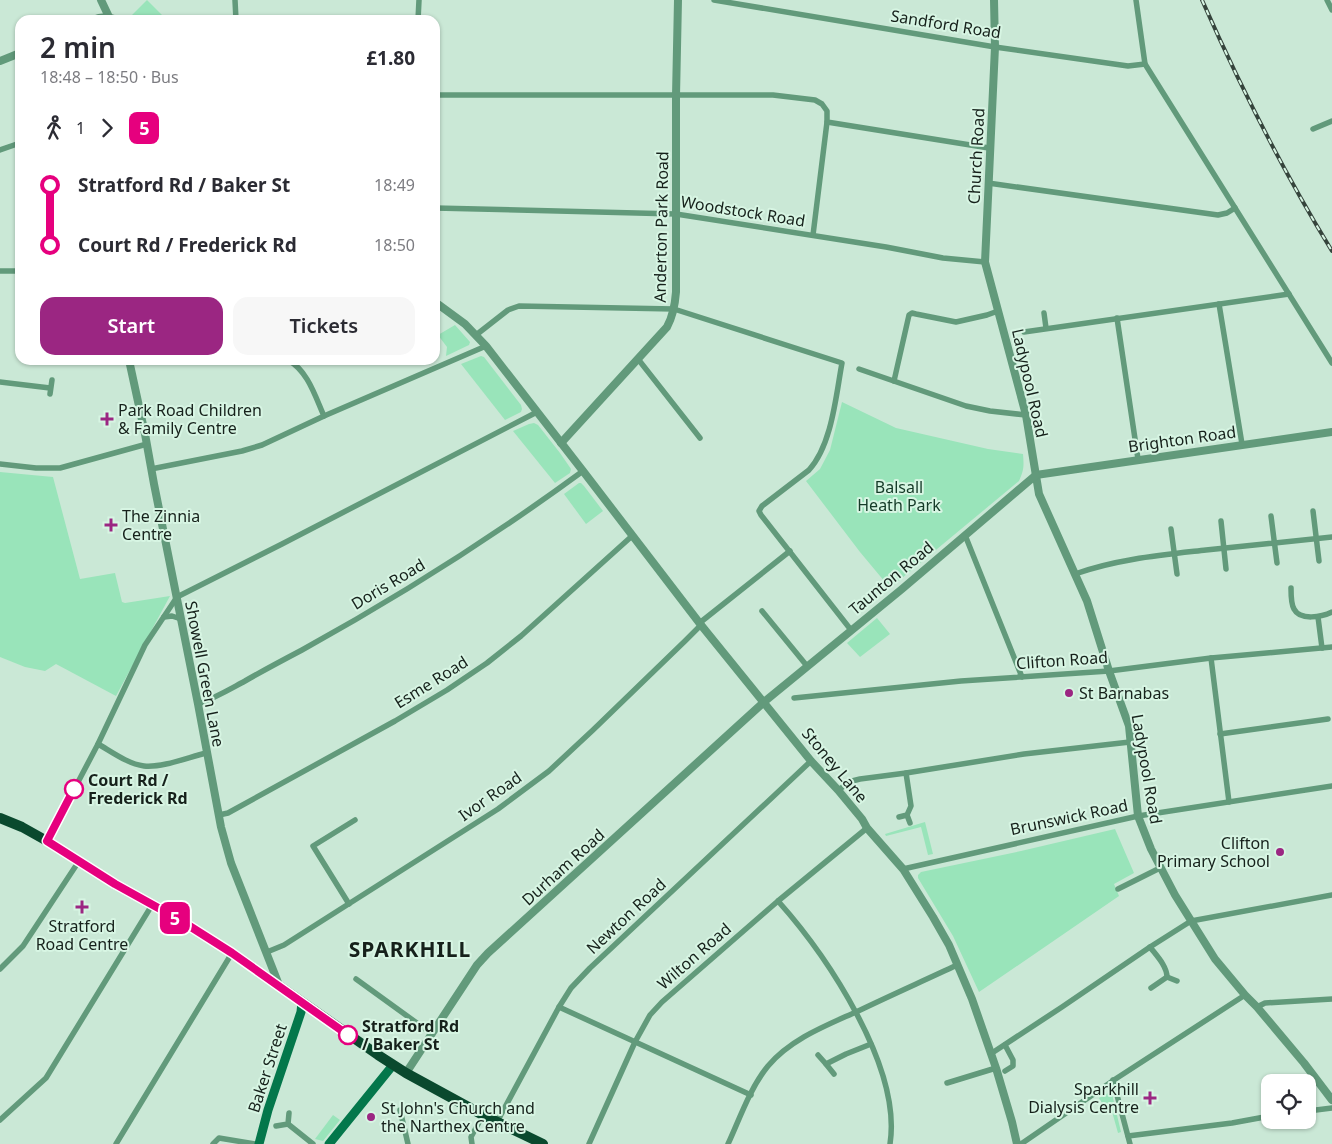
<!DOCTYPE html>
<meta charset="utf-8">
<style>
:root{--surface:#fff;--page:#f7f7f7;--text:#2b2b33;--muted:#7c7c81;--accent:#9b2682}
body{margin:0;font-family:"Noto Sans",sans-serif;background:var(--page);color:var(--text);height:100vh;display:flex;flex-direction:column;font-size:19px;white-space:nowrap}
*{box-sizing:border-box;margin:0}
p{font-size:16px;color:var(--muted)}
.icon{flex:none;width:28px;height:28px;fill:none;stroke:currentColor;stroke-width:2;stroke-linecap:round;stroke-linejoin:round}
.map{position:relative;flex:1;overflow:hidden}
.side{position:absolute;left:15px;top:15px;width:425px;height:350px;display:flex;flex-direction:column;background:var(--surface);border-radius:15px;box-shadow:0 1px 4px #0004}
.side>*{flex:none}
.badge{padding:0 10px;border-radius:8px;font-size:18px;line-height:32px}
.tools{position:absolute;left:1261px;top:1074px;display:grid;gap:10px}
.tools a{display:grid;place-items:center;width:55px;height:55px;border-radius:10px;background:var(--surface);box-shadow:0 1px 4px #0004;font-size:25px}
.map>.badge{position:absolute;translate:-50% -50%;box-shadow:0 0 0 2px #fff}
.legs{display:flex;align-items:center;gap:8px;height:55px;padding:0 25px;font-size:16px}
.legs p{margin-inline-start:auto}
.head{display:flex;align-items:center;justify-content:space-between;height:85px;padding:0 25px}
h1{font-size:28px;font-weight:600;line-height:38px}
.button{display:flex;gap:10px;margin-top:auto;padding:10px 25px}
.button a{flex:1;height:58px;border-radius:15px;background:var(--accent);color:#fff;font-size:20px;font-weight:600;line-height:58px;text-align:center}
.button a+a{background:var(--page);color:var(--text)}
ul{padding:0 25px;list-style:none}
li{display:flex;align-items:center;gap:18px;height:60px;font-size:19px}
li i{display:grid;place-items:center;width:8px;height:100%;margin:0 6px;background:currentColor}
li i::after{content:'';width:12px;height:12px;margin:-6px;border:4px solid;border-radius:50%;background:var(--surface)}
li p{margin-inline-start:auto}
li:first-child i{background:linear-gradient(#0000 50%,currentColor 0)}
li:last-child i{background:linear-gradient(currentColor 50%,#0000 0)}
.map>svg:first-child{display:block}
.green{fill:#99e4ba}
.lines{fill:none;stroke-linecap:round;stroke-linejoin:round}
.minor{stroke:#629a7b;stroke-width:5.5}
.tertiary{stroke:#629a7b;stroke-width:8}
.secondary{stroke:#04774b;stroke-width:9}
.trunk{stroke:#0a492e;stroke-width:10}
.rail-casing{stroke:#35443c;stroke-width:4}
.rail{stroke:#d7f5e3;stroke-width:2;stroke-dasharray:5.5;stroke-linecap:butt}
.line-1-casing{stroke:#fff;stroke-width:11}
.line-1{stroke:#e6007e;stroke-width:8}
.poi-dot{fill:#9b2682;stroke:#d7f5e3;stroke-width:2}
.stop-1-dot{fill:#fff;stroke:#e6007e;stroke-width:2.5}
.labels{text-anchor:middle;dominant-baseline:central;stroke-width:4;stroke-linejoin:round;paint-order:stroke}
.street-label{font-size:16px;fill:#16211b;stroke:#d7f5e3}
.poi-label{font-size:16px;fill:#16211b;stroke:#d7f5e3;text-anchor:start}
.park-label{font-size:16px;fill:#153b28;stroke:#d7f5e3}
.stop-label{font-size:16px;font-weight:bold;fill:#16211b;stroke:#d7f5e3;text-anchor:start}
.district-label{font-size:21px;font-weight:bold;letter-spacing:1px;fill:#16211b;stroke:#d7f5e3}
</style>
<div class="map">
<svg width="1332" height="1144" viewBox="0 0 1332 1144">
<rect width="100%" height="100%" fill="#cae8d6"/>
<g class="green">
<path d="M 147,0 L 167,20 L 131,20 L 129,18 Z"/>
<path d="M 455,325 L 470,342 L 469,345 L 446,356 L 447,347 L 438,335 Z"/>
<path d="M 481,356 L 484,357 L 521,405 L 522,409 L 521,412 L 505,420 L 461,364 Z"/>
<path d="M 842,402 L 896,428 L 988,449 L 1023,454 C 1024,466 1024,470 1019,481 L 890,588 L 860,552 L 806,481 L 820,469 L 830,450 Z"/>
<path d="M 534,423 L 538,425 L 560,453 L 571,469 L 570,473 L 555,483 L 513,431 L 529,424 Z"/>
<path d="M 0,472 L 53,477 L 80,579 L 115,573 L 122,602 L 125,603 L 170,596 L 116,696 L 56,664 L 45,671 L 25,667 L 0,657 Z"/>
<path d="M 579,483 L 581,483 L 584,486 L 603,511 L 586,524 L 564,494 Z"/>
<path d="M 877,618 L 890,634 L 860,657 L 847,643 Z"/>
<path d="M 925,822 L 933,854 L 928,855 L 921,827 L 886,836 L 885,834 Z"/>
<path d="M 1115,829 L 1134,873 L 1114,884 L 1119,896 L 979,992 L 953,936 L 918,878 L 918,875 L 921,872 L 1021,851 Z"/>
<path d="M 1110,1092 L 1112,1094 L 1121,1132 L 1118,1133 L 1111,1108 L 1106,1110 L 1099,1098 Z"/>
<path d="M 333,1115 L 340,1120 L 323,1141 L 315,1139 Z"/>
</g>
<g class="lines">
<g class="minor">
<path d="M 235,0 L 236,20"/>
<path d="M 714,0 L 995,47 L 1128,66 L 1145,64"/>
<path d="M 1136,0 L 1145,64 L 1332,363"/>
<path d="M 1327,0 L 1332,10"/>
<path d="M 418,20 L 419,0"/>
<path d="M 435,95 L 773,95 L 815,100 L 822,104 L 827,111 L 827,122 L 989,148"/>
<path d="M 1313,129 L 1332,121"/>
<path d="M 0,150 L 20,143"/>
<path d="M 988,183 L 1218,215 L 1227,213 L 1235,208"/>
<path d="M 435,208 L 676,214 L 886,247 L 943,258 L 985,262"/>
<path d="M 813,235 L 827,122"/>
<path d="M 0,271 L 20,271"/>
<path d="M 1219,304 L 1242,444"/>
<path d="M 1044,313 L 1046,328"/>
<path d="M 1117,318 L 1138,459"/>
<path d="M 1024,332 L 1289,294"/>
<path d="M 476,335 L 508,310 L 519,306 L 674,309 L 842,363 C 836,395 832,445 809,470 L 762,506 L 759,511 L 761,515 L 851,630"/>
<path d="M 638,359 L 700,438"/>
<path d="M 288,360 C 308,371 315,396 324,416"/>
<path d="M 859,369 L 966,406 L 990,411 L 1026,415"/>
<path d="M 894,381 L 909,315 L 912,313 L 916,314 L 956,322 L 987,315 L 998,311"/>
<path d="M 0,382 L 50,388"/>
<path d="M 50,394 L 52,380"/>
<path d="M 0,464 L 36,468 L 60,468 L 147,444"/>
<path d="M 151,469 L 242,451 L 262,445 L 324,416 L 486,346"/>
<path d="M 1313,511 L 1319,561"/>
<path d="M 1271,516 L 1277,563"/>
<path d="M 1221,521 L 1226,569"/>
<path d="M 1171,529 L 1177,574"/>
<path d="M 965,535 L 989,595 L 1022,677"/>
<path d="M 1075,574 C 1117,559 1162,555 1206,550 C 1248,546 1290,541 1332,537"/>
<path d="M 1291,588 C 1291,594 1291,604 1294,609 C 1300,621 1322,617 1332,612"/>
<path d="M 762,611 L 807,666"/>
<path d="M 164,617 L 172,616 L 181,619"/>
<path d="M 1318,617 L 1322,648"/>
<path d="M 1211,658 L 1229,802"/>
<path d="M 794,698 L 961,681 L 1109,671 L 1211,658 L 1332,647"/>
<path d="M 198,704 C 215,698 230,689 245,681 C 264,670 283,660 302,650 C 400,596 493,537 583,471"/>
<path d="M 1220,734 L 1328,719"/>
<path d="M 98,744 C 112,752 128,764 144,766 C 162,768 189,757 206,753"/>
<path d="M 838,790 L 852,781 L 860,779 L 906,773 L 1024,754 L 1130,742"/>
<path d="M 219,815 L 228,813 L 395,721 L 447,690 L 487,663 L 521,636 L 632,536"/>
<path d="M 907,815 L 910,823"/>
<path d="M 899,817 L 907,815 L 911,806 L 906,773"/>
<path d="M 47,841 L 98,744 L 145,645 L 177,597 L 282,544 L 537,412"/>
<path d="M 903,869 L 1138,816 L 1332,786"/>
<path d="M 1118,889 L 1160,868"/>
<path d="M 778,901 C 827,956 902,1067 890,1144"/>
<path d="M 349,904 L 313,846 L 355,820"/>
<path d="M 1150,947 C 1156,955 1167,966 1167,977 L 1151,988"/>
<path d="M 267,952 L 284,945 L 498,809 L 549,771 L 593,730 L 685,641 L 701,625 L 702,621 L 790,551"/>
<path d="M 0,969 L 23,946 L 79,861"/>
<path d="M 1167,977 L 1177,981"/>
<path d="M 356,979 L 432,1034"/>
<path d="M 559,1007 L 751,1095"/>
<path d="M 1257,1007 L 1265,1003 L 1332,999"/>
<path d="M 1005,1045 L 1013,1060 L 1013,1066 L 1005,1071"/>
<path d="M 992,1053 L 1062,1007 L 1150,947 L 1191,921 L 1332,895"/>
<path d="M 818,1055 L 826,1064"/>
<path d="M 834,1074 L 826,1064 L 846,1054 L 871,1044"/>
<path d="M 1113,1080 L 1130,1144"/>
<path d="M 947,1083 L 996,1068"/>
<path d="M 400,1110 L 408,1144"/>
<path d="M 1308,1111 L 1332,1108"/>
<path d="M 0,1120 L 46,1078 L 152,905"/>
<path d="M 497,1122 L 559,1007 L 571,988 L 590,968 L 811,761"/>
<path d="M 288,1124 L 313,1144"/>
<path d="M 276,1126 L 288,1124 L 289,1113"/>
<path d="M 1128,1136 L 1232,1123 L 1270,1116"/>
<path d="M 116,1144 L 232,953"/>
<path d="M 213,1144 L 219,1138 L 255,1144"/>
<path d="M 472,1144 L 471,1137 L 483,1115"/>
<path d="M 589,1144 L 635,1042 L 650,1015 L 662,1002 L 778,901 L 867,828"/>
<path d="M 728,1144 C 740,1118 750,1088 768,1066 C 791,1039 825,1026 856,1012 C 889,996 923,981 957,965"/>
<path d="M 1021,1144 L 1117,1078 L 1245,995"/>
</g>
<g class="tertiary">
<path d="M 101,0 L 109,17"/>
<path d="M 994,0 L 995,47 L 985,262 L 1026,415 L 1039,494 L 1087,601 L 1109,671 L 1129,726 L 1138,816 L 1151,849 L 1175,895 L 1215,959 L 1245,995 L 1257,1007 L 1304,1063 L 1332,1100"/>
<path d="M 93,20 C 102,16 109,17 118,20"/>
<path d="M 0,61 L 20,53"/>
<path d="M 435,302 L 465,324 L 486,346 L 583,471 L 701,625 L 811,761 L 838,790 L 862,819 L 867,828 L 903,869 L 933,917 L 949,945 L 972,999 L 996,1068 L 1012,1122 L 1017,1144"/>
<path d="M 129,360 L 145,434 L 154,484 L 198,704 L 221,827 L 231,863 L 279,985"/>
<path d="M 561,443 L 667,327 C 673,316 675,305 676,292 L 676,96 L 678,0"/>
<path d="M 1036,475 L 1332,432"/>
<path d="M 406,1073 L 477,965 L 488,953 L 764,702 L 902,589 L 1036,475"/>
</g>
<g class="secondary">
<path d="M 259,1144 L 268,1110 L 301,1012 L 302,1002"/>
<path d="M 329,1144 L 393,1065"/>
</g>
<path class="trunk" d="M 0,818 L 22,827 L 47,841 L 115,884 L 180,920 L 232,953 L 378,1055 L 406,1073 L 483,1115 L 543,1144"/>
<defs>
<path id="rail" d="M 1202,0 C 1240,86 1283,171 1332,251"/>
</defs>
<use href="#rail" class="rail-casing"/>
<use href="#rail" class="rail"/>
</g>
<g class="lines">
<defs>
<path id="line-1" d="M 74,789 L 47,841 L 115,884 L 180,920 L 232,953 L 348,1035"/>
</defs>
<use href="#line-1" class="line-1-casing"/>
<use href="#line-1" class="line-1"/>
</g>
<g class="poi-dot">
<path d="M104.5 411.5h5v5h5v5h-5v5h-5v-5h-5v-5h5z"/>
<path d="M108.5 517.5h5v5h5v5h-5v5h-5v-5h-5v-5h5z"/>
<circle cx="1069" cy="693" r="5"/>
<circle cx="1280" cy="852" r="5"/>
<path d="M79.5 899.5h5v5h5v5h-5v5h-5v-5h-5v-5h5z"/>
<path d="M1147.5 1090.5h5v5h5v5h-5v5h-5v-5h-5v-5h5z"/>
<circle cx="371" cy="1117" r="5"/>
</g>
<g class="stop-1-dot">
<circle cx="74" cy="789" r="9"/>
<circle cx="348" cy="1035" r="9"/>
</g>
<g class="labels">
<g class="street-label">
<text transform="translate(946 24) rotate(9)">Sandford Road</text>
<text transform="translate(976 156) rotate(-87)">Church Road</text>
<text transform="translate(743 211) rotate(9)">Woodstock Road</text>
<text transform="translate(661 227) rotate(-89)">Anderton Park Road</text>
<text transform="translate(1030 383) rotate(77)">Ladypool Road</text>
<text transform="translate(1182 439) rotate(-8)">Brighton Road</text>
<text transform="translate(891 578) rotate(-40)">Taunton Road</text>
<text transform="translate(388 584) rotate(-31)">Doris Road</text>
<text transform="translate(1062 660) rotate(-4)">Clifton Road</text>
<text transform="translate(205 674) rotate(79)">Showell Green Lane</text>
<text transform="translate(431 682) rotate(-32)">Esme Road</text>
<text transform="translate(835 765) rotate(50)">Stoney Lane</text>
<text transform="translate(1147 769) rotate(80)">Ladypool Road</text>
<text transform="translate(490 796) rotate(-35)">Ivor Road</text>
<text transform="translate(1069 817) rotate(-12)">Brunswick Road</text>
<text transform="translate(563 867) rotate(-42)">Durham Road</text>
<text transform="translate(626 916) rotate(-43)">Newton Road</text>
<text transform="translate(694 956) rotate(-41)">Wilton Road</text>
<text transform="translate(267 1068) rotate(-72)">Baker Street</text>
</g>
<g class="poi-label">
<text x="118" y="410">Park Road Children<tspan x="118" dy="18">&amp; Family Centre</tspan></text>
<text x="122" y="516">The Zinnia<tspan x="122" dy="18">Centre</tspan></text>
<text x="1079" y="693">St Barnabas</text>
<text x="1270" y="843" text-anchor="end">Clifton<tspan x="1270" dy="18">Primary School</tspan></text>
<text x="82" y="926" text-anchor="middle">Stratford<tspan x="82" dy="18">Road Centre</tspan></text>
<text x="1139" y="1089" text-anchor="end">Sparkhill<tspan x="1139" dy="18">Dialysis Centre</tspan></text>
<text x="381" y="1108">St John's Church and<tspan x="381" dy="18">the Narthex Centre</tspan></text>
</g>
<g class="park-label">
<text x="899" y="487">Balsall<tspan x="899" dy="18">Heath Park</tspan></text>
</g>
<g class="stop-label">
<text x="88" y="780">Court Rd /<tspan x="88" dy="18">Frederick Rd</tspan></text>
<text x="362" y="1026">Stratford Rd<tspan x="362" dy="18">/ Baker St</tspan></text>
</g>
<g class="district-label">
<text x="410" y="949">SPARKHILL</text>
</g>
</g>
</svg>
<div class="tools">
<a><svg class="icon" aria-label="locate" viewBox="0 0 24 24"><circle cx="12" cy="12" r="6"/><path d="M12 2v4M12 18v4M2 12h4M18 12h4"/></svg></a>
</div>
<b class="badge" style="left:175px;top:918px;background:#e6007e;color:#fff">5</b>
<section class="side">
<div class="head"><div><h1>2 min</h1><p>18:48 – 18:50 · Bus</p></div><b>£1.80</b></div>
<div class="legs"><svg class="icon" aria-label="walk" viewBox="0 0 24 24"><circle cx="13" cy="4" r="2"/><path d="M13 8l-2 6 4 7M11 14l-3 7M7 12l3-4h3l4 4"/></svg>1<svg class="icon" aria-label="forward" viewBox="0 0 24 24"><path d="M9 5l7 7-7 7"/></svg><b class="badge" style="background:#e6007e;color:#fff">5</b></div>
<ul>
<li><i style="color:#e6007e"></i><b>Stratford Rd / Baker St</b><p>18:49</p></li>
<li><i style="color:#e6007e"></i><b>Court Rd / Frederick Rd</b><p>18:50</p></li>
</ul>
<div class="button"><a>Start</a><a>Tickets</a></div>
</section>
</div>
